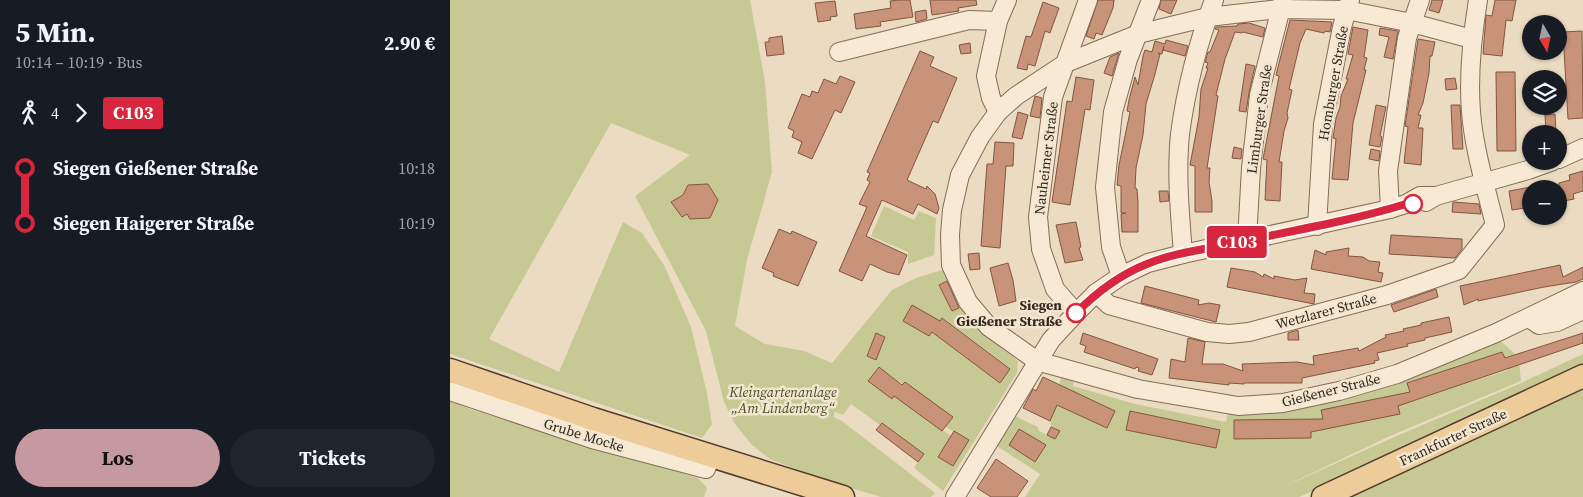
<!DOCTYPE html>
<html lang="de">
<meta charset="utf-8">
<style>
:root{--surface:#171b24;--page:#20242c;--text:#f1f3f6;--muted:#9ea1a6;--accent:#c5999f}
body{margin:0;font-family:"Source Serif 4",serif;background:var(--page);color:var(--text);height:100vh;display:flex;flex-direction:column;font-size:19px;white-space:nowrap}
*{box-sizing:border-box;margin:0}
p{font-size:16px;color:var(--muted)}
.icon{flex:none;width:28px;height:28px;fill:none;stroke:currentColor;stroke-width:2;stroke-linecap:round;stroke-linejoin:round}
.map{position:relative;flex:1;overflow:hidden}
.side{display:flex;flex-direction:column;background:var(--surface);width:450px}
.side>*{flex:none}
.badge{padding:0 10px;border-radius:4px;font-size:18px;line-height:32px}
.needle{width:32px;rotate:171deg}
.tools{position:absolute;left:1072px;top:15px;display:grid;gap:10px}
.tools a{display:grid;place-items:center;width:45px;height:45px;border-radius:50%;background:var(--surface);box-shadow:0 1px 4px #0004;font-size:25px}
.map>.badge{position:absolute;translate:-50% -50%;box-shadow:0 0 0 2px #fff}
.legs{display:flex;align-items:center;gap:8px;height:55px;padding:0 15px;font-size:16px}
.legs p{margin-inline-start:auto}
.headline{display:flex;align-items:center;justify-content:space-between;height:85px;padding:0 15px}
h1{font-size:28px;font-weight:700;line-height:38px}
.action{display:flex;gap:10px;margin-top:auto;padding:10px 15px}
.action a{flex:1;height:58px;border-radius:30px;background:var(--accent);color:#111;font-size:20px;font-weight:700;line-height:58px;text-align:center}
.action a+a{background:var(--page);color:var(--text)}
ul{padding:0 15px;list-style:none}
li{display:flex;align-items:center;gap:18px;height:55px;font-size:19px}
li i{display:grid;place-items:center;width:8px;height:100%;margin:0 6px;background:currentColor}
li i::after{content:'';width:12px;height:12px;margin:-6px;border:4px solid;border-radius:50%;background:var(--surface)}
li p{margin-inline-start:auto}
li:first-child i{background:linear-gradient(#0000 50%,currentColor 0)}
li:last-child i{background:linear-gradient(currentColor 50%,#0000 0)}
main{display:flex;flex:1;min-height:0}
.map>svg:first-child{display:block}
.green{fill:#c7c995;fill-rule:evenodd}
.building{fill:#c89378;stroke:#825540}
.lines{fill:none;stroke-linecap:round;stroke-linejoin:round}
.minor-casing{stroke:#846c59;stroke-width:20}
.major-casing{stroke:#513b2e;stroke-width:25}
.minor{stroke:#f7e9d3;stroke-width:18}
.major{stroke:#edcc9a;stroke-width:22}
.line-1-casing{stroke:#fff;stroke-width:11}
.line-1{stroke:#d7263d;stroke-width:8}
.stop-1-dot{fill:#fff;stroke:#d7263d;stroke-width:2.5}
.labels{text-anchor:middle;dominant-baseline:central;stroke-width:5;stroke-linejoin:round;paint-order:stroke}
.street-label{font-size:14px;fill:#34261d;stroke:#f3e6d0}
.stop-label{font-size:14px;font-weight:bold;fill:#34261d;stroke:#f3e6d0;text-anchor:end}
.park-label{font-size:14px;font-style:italic;fill:#484f25;stroke:#f3e6d0}
</style>
<main>
<section class="side">
<div class="headline"><div><h1>5 Min.</h1><p>10:14 – 10:19 · Bus</p></div><b>2.90 €</b></div>
<div class="legs"><svg class="icon" aria-label="walk" viewBox="0 0 24 24"><circle cx="13" cy="4" r="2"/><path d="M13 8l-2 6 4 7M11 14l-3 7M7 12l3-4h3l4 4"/></svg>4<svg class="icon" aria-label="forward" viewBox="0 0 24 24"><path d="M9 5l7 7-7 7"/></svg><b class="badge" style="background:#d7263d;color:#fff">C103</b></div>
<ul>
<li><i style="color:#d7263d"></i><b>Siegen Gießener Straße</b><p>10:18</p></li>
<li><i style="color:#d7263d"></i><b>Siegen Haigerer Straße</b><p>10:19</p></li>
</ul>
<div class="action"><a>Los</a><a>Tickets</a></div>
</section>
<div class="map">
<svg width="1133" height="497" viewBox="0 0 1133 497">
<rect width="100%" height="100%" fill="#ebdbc1"/>
<g class="green">
<path d="M 0,0 L 300,0 L 315,82 L 322,172 L 297,260 L 285,326 L 315,344 L 354,351 L 382,363 L 442,290 L 466,278 L 492,270 L 496,272 L 499,279 L 489,285 L 502,311 L 510,307 L 514,309 L 539,339 L 564,357 L 568,362 L 567,373 L 493,491 L 464,468 L 473,454 L 432,423 L 430,425 L 401,404 L 393,415 L 385,412 L 383,417 L 392,421 L 485,493 L 481,497 L 431,497 L 374,480 L 320,459 L 302,445 L 285,424 L 274,402 L 256,331 L 185,196 L 240,155 L 161,123 L 39,339 L 109,372 L 173,222 L 192,233 L 214,265 L 241,327 L 257,393 L 262,424 L 252,438 L 0,354 ZM 493,318 L 560,368 L 550,382 L 482,332 ZM 426,334 L 435,337 L 426,360 L 417,356 ZM 428,367 L 502,418 L 496,427 L 518,440 L 502,465 L 488,457 L 501,436 L 444,396 L 442,399 L 418,381 Z"/>
<path d="M 434,206 L 464,220 L 469,211 L 486,218 L 484,255 L 458,264 L 458,252 L 421,236 Z"/>
<path d="M 1050,341 C 1069,356 1069,357 1071,381 L 940,436 L 831,488 L 942,438 L 1071,383 L 1133,354 L 1133,372 L 1107,385 L 849,497 L 575,497 L 590,474 L 547,446 L 565,416 L 588,427 L 589,431 L 605,439 L 609,431 L 601,427 L 600,421 L 604,412 L 577,400 L 579,399 L 602,402 L 657,428 L 665,411 L 609,385 L 612,374 L 624,378 L 623,386 L 685,404 L 776,422 L 778,412 L 974,371 ZM 1052,352 L 1058,370 L 963,401 L 957,383 ZM 945,395 L 874,429 L 871,410 ZM 680,411 L 770,430 L 766,448 L 676,430 ZM 861,419 L 861,438 L 784,439 L 784,420 Z"/>
<path d="M 1133,383 L 1133,497 L 894,497 Z"/>
<path d="M 0,398 L 20,409 L 248,478 L 257,488 L 254,497 L 0,497 Z"/>
</g>
<g class="building">
<path d="M 449,0 L 460,0 L 463,17 L 430,22 L 431,26 L 406,29 L 404,14 L 441,8 L 440,1 Z"/>
<path d="M 480,0 L 526,0 L 527,5 L 508,8 L 509,11 L 482,15 Z"/>
<path d="M 648,0 L 664,0 L 663,8 L 652,35 L 646,33 L 644,39 L 636,36 Z"/>
<path d="M 711,0 L 727,0 L 721,14 L 709,9 Z"/>
<path d="M 982,0 L 993,0 L 989,13 L 979,10 Z"/>
<path d="M 1045,0 L 1066,0 L 1062,21 L 1056,20 L 1052,56 L 1033,54 L 1036,15 L 1042,16 Z"/>
<path d="M 385,1 L 387,16 L 380,17 L 381,20 L 368,22 L 365,3 Z"/>
<path d="M 593,2 L 609,8 L 600,33 L 595,31 L 585,66 L 578,64 L 577,70 L 567,68 L 576,36 L 581,37 Z"/>
<path d="M 476,10 L 477,19 L 466,22 L 465,12 Z"/>
<path d="M 840,20 L 882,22 L 880,32 L 875,31 L 874,33 L 856,29 L 850,43 L 839,89 L 842,90 L 837,113 L 838,118 L 834,131 L 829,162 L 832,162 L 830,201 L 815,200 L 817,160 L 813,159 L 829,76 L 826,75 Z"/>
<path d="M 799,23 L 815,28 L 813,37 L 793,32 L 792,33 L 785,32 L 775,59 L 766,95 L 768,96 L 757,168 L 760,168 L 759,182 L 762,201 L 762,212 L 745,212 L 745,166 L 740,165 L 749,117 L 751,89 L 758,68 L 756,68 L 758,63 L 755,62 L 758,52 L 760,52 L 769,30 L 765,29 L 766,27 L 787,26 L 788,24 Z"/>
<path d="M 903,27 L 918,30 L 914,57 L 917,58 L 914,70 L 916,70 L 903,123 L 898,180 L 882,179 L 886,139 L 883,138 L 886,118 L 890,107 L 891,96 L 898,79 L 896,79 L 903,55 L 898,54 Z"/>
<path d="M 930,28 L 948,31 L 943,59 L 934,57 L 939,37 L 929,35 Z"/>
<path d="M 1132,31 L 1133,118 L 1118,119 L 1113,32 Z"/>
<path d="M 332,36 L 334,54 L 317,56 L 315,42 L 319,42 L 319,38 Z"/>
<path d="M 968,39 L 985,42 L 982,56 L 980,56 L 979,73 L 973,103 L 968,115 L 971,115 L 968,128 L 973,128 L 971,165 L 954,163 L 958,127 L 955,126 Z"/>
<path d="M 716,40 L 738,46 L 735,56 L 713,50 L 714,46 L 712,54 L 708,53 L 710,54 L 705,74 L 696,104 L 693,135 L 686,168 L 685,188 L 687,189 L 688,202 L 688,232 L 672,232 L 671,214 L 676,213 L 671,213 L 671,186 L 667,185 L 669,165 L 680,112 L 677,111 L 679,100 L 685,77 L 688,85 L 693,56 L 695,50 L 702,52 L 705,41 L 715,44 Z"/>
<path d="M 520,43 L 521,53 L 511,54 L 509,45 Z"/>
<path d="M 470,51 L 484,57 L 480,66 L 507,78 L 488,123 L 483,121 L 457,180 L 476,189 L 477,186 L 485,194 L 489,208 L 487,214 L 468,204 L 463,214 L 432,200 L 416,236 L 457,255 L 449,275 L 437,272 L 420,264 L 412,281 L 389,271 L 417,207 L 409,204 L 420,182 L 417,180 L 420,173 L 417,172 Z"/>
<path d="M 669,53 L 662,76 L 654,73 L 660,57 Z"/>
<path d="M 796,64 L 805,66 L 799,93 L 796,112 L 789,111 Z"/>
<path d="M 1046,72 L 1065,72 L 1066,151 L 1047,151 Z"/>
<path d="M 390,76 L 405,82 L 391,113 L 385,110 L 362,159 L 348,153 L 352,142 L 342,137 L 344,131 L 338,128 L 352,94 L 360,97 L 362,91 L 368,93 L 374,79 L 386,84 Z"/>
<path d="M 626,77 L 644,80 L 640,110 L 635,109 L 620,205 L 602,202 L 617,101 L 622,102 Z"/>
<path d="M 1005,78 L 1007,89 L 996,90 L 995,79 Z"/>
<path d="M 585,96 L 592,98 L 590,118 L 580,116 Z"/>
<path d="M 926,105 L 936,107 L 930,136 L 932,137 L 930,147 L 919,145 Z"/>
<path d="M 1001,105 L 1010,105 L 1013,149 L 1003,149 Z"/>
<path d="M 568,112 L 578,115 L 572,139 L 562,137 Z"/>
<path d="M 1105,114 L 1106,134 L 1096,134 L 1095,115 Z"/>
<path d="M 545,142 L 564,143 L 563,166 L 556,166 L 550,248 L 531,246 L 537,164 L 543,164 Z"/>
<path d="M 784,147 L 792,149 L 791,159 L 782,158 Z"/>
<path d="M 921,149 L 930,151 L 929,161 L 919,159 Z"/>
<path d="M 1133,171 L 1133,191 L 1123,194 L 1124,199 L 1109,202 L 1109,183 L 1120,180 L 1119,175 Z"/>
<path d="M 258,184 L 268,200 L 260,218 L 240,219 L 237,214 L 232,217 L 221,202 L 233,195 L 238,185 Z"/>
<path d="M 1081,187 L 1081,207 L 1062,210 L 1059,191 Z"/>
<path d="M 709,191 L 718,191 L 719,201 L 710,202 Z"/>
<path d="M 1003,202 L 1029,204 L 1031,214 L 1002,212 Z"/>
<path d="M 626,222 L 631,247 L 629,248 L 633,260 L 615,263 L 606,225 Z"/>
<path d="M 329,229 L 341,234 L 342,231 L 367,242 L 348,286 L 323,276 L 324,273 L 312,268 Z"/>
<path d="M 941,235 L 1012,239 L 1012,249 L 1005,258 L 939,254 Z"/>
<path d="M 899,248 L 898,256 L 913,257 L 919,261 L 930,262 L 928,272 L 933,273 L 931,282 L 861,269 L 865,250 L 876,255 L 876,252 Z"/>
<path d="M 529,253 L 530,269 L 520,270 L 518,254 Z"/>
<path d="M 558,263 L 563,280 L 566,301 L 549,306 L 540,268 Z"/>
<path d="M 1110,265 L 1113,277 L 1133,267 L 1133,279 L 1126,282 L 1094,287 L 1028,301 L 1028,299 L 1014,305 L 1010,286 Z"/>
<path d="M 781,268 L 805,272 L 813,277 L 814,274 L 824,279 L 824,276 L 845,280 L 857,278 L 854,293 L 865,294 L 864,304 L 777,287 Z"/>
<path d="M 497,281 L 509,308 L 502,311 L 489,285 Z"/>
<path d="M 695,286 L 749,300 L 748,305 L 759,303 L 770,305 L 766,322 L 691,303 Z"/>
<path d="M 986,289 L 988,297 L 944,312 L 941,305 Z"/>
<path d="M 462,305 L 490,321 L 492,318 L 560,369 L 550,383 L 482,332 L 479,336 L 453,321 Z"/>
<path d="M 999,317 L 1002,332 L 975,338 L 975,340 L 957,344 L 958,346 L 927,353 L 929,360 L 924,361 L 925,363 L 852,378 L 852,383 L 794,383 L 794,384 L 779,383 L 779,385 L 719,378 L 721,359 L 735,362 L 738,338 L 755,342 L 752,364 L 773,364 L 793,371 L 792,364 L 847,362 L 864,365 L 863,356 L 908,348 L 909,351 L 936,337 L 935,335 L 954,331 L 953,329 L 971,325 L 971,323 Z"/>
<path d="M 848,330 L 849,340 L 838,340 L 838,333 Z"/>
<path d="M 426,333 L 435,337 L 426,360 L 417,356 Z"/>
<path d="M 633,333 L 708,359 L 702,375 L 688,371 L 689,368 L 686,367 L 685,369 L 634,352 L 636,346 L 630,344 Z"/>
<path d="M 1133,333 L 1133,343 L 948,406 L 950,414 L 861,432 L 861,438 L 784,439 L 784,420 L 873,419 L 871,410 L 960,392 L 957,383 L 1052,352 L 1055,358 Z"/>
<path d="M 429,367 L 452,385 L 455,382 L 503,417 L 492,431 L 444,396 L 442,399 L 418,381 Z"/>
<path d="M 593,377 L 665,411 L 657,428 L 607,405 L 600,421 L 573,408 L 583,389 L 586,391 Z"/>
<path d="M 680,411 L 770,430 L 766,448 L 676,430 Z"/>
<path d="M 432,423 L 474,454 L 468,462 L 426,430 Z"/>
<path d="M 601,427 L 610,431 L 605,439 L 597,435 Z"/>
<path d="M 569,429 L 596,445 L 585,462 L 559,445 Z"/>
<path d="M 504,431 L 519,440 L 503,466 L 488,457 Z"/>
<path d="M 546,459 L 578,481 L 567,497 L 541,497 L 527,488 Z"/>
</g>
<g class="lines">
<defs>
<g id="minor">
<path d="M 1022,39 L 962,23 L 896,10 L 829,9 L 758,17 L 688,34 L 616,63 L 566,96 L 548,112 L 530,137 L 510,175 L 502,210 L 500,235 L 501,265 L 518,302 L 539,327 L 587,361 L 688,389 L 788,406 L 833,403 L 889,391 L 947,374 L 1046,333 L 1133,291"/>
<path d="M 389,52 L 519,20 L 548,21"/>
<path d="M 548,112 L 541,98 L 536,76 L 548,21 L 557,0"/>
<path d="M 1109,159 L 1133,148"/>
<path d="M 976,202 L 986,196 L 1078,170 L 1103,161"/>
<path d="M 940,209 L 938,171 L 957,38 L 970,0"/>
<path d="M 867,226 L 873,124 L 892,27 L 900,0"/>
<path d="M 797,240 L 801,168 L 809,95 L 833,0"/>
<path d="M 733,254 C 730,214 726,174 730,134 C 736,89 748,43 764,0"/>
<path d="M 671,276 L 661,247 L 655,187 L 663,112 L 678,59 L 701,0"/>
<path d="M 646,293 L 659,305 L 757,332 L 779,334 L 799,332 L 937,295 L 1009,270 L 1045,225 C 1036,188 1024,150 1021,112 C 1018,74 1022,37 1028,0"/>
<path d="M 626,313 L 605,289 L 591,249 L 588,217 L 603,97 L 638,0"/>
<path d="M 1079,318 L 1089,325 L 1107,322 L 1133,310"/>
<path d="M 0,391 L 142,439 L 256,469 L 261,456"/>
<path d="M 505,497 L 601,340 L 626,313 L 646,293 L 671,276 L 698,263 L 733,254 L 940,209 L 956,204 L 970,196 L 986,196"/>
</g>
<g id="major">
<path d="M 0,370 L 143,419 L 393,497"/>
<path d="M 873,497 L 1133,376"/>
</g>
</defs>
<use href="#minor" class="minor-casing"/>
<use href="#major" class="major-casing"/>
<use href="#minor" class="minor"/>
<use href="#major" class="major"/>
</g>
<g class="lines">
<defs>
<path id="line-1" d="M 626,313 C 647,292 669,275 697,264 C 721,254 749,250 775,245 C 835,232 897,222 956,204 L 963,204"/>
</defs>
<use href="#line-1" class="line-1-casing"/>
<use href="#line-1" class="line-1"/>
</g>
<g class="stop-1-dot">
<circle cx="963" cy="204" r="9"/>
<circle cx="626" cy="313" r="9"/>
</g>
<g class="labels">
<g class="street-label">
<text transform="translate(883 83) rotate(-80)">Homburger Straße</text>
<text transform="translate(809 119) rotate(-82)">Limburger Straße</text>
<text transform="translate(596 158) rotate(-83)">Nauheimer Straße</text>
<text transform="translate(876 311) rotate(-15)">Wetzlarer Straße</text>
<text transform="translate(881 390) rotate(-14)">Gießener Straße</text>
<text transform="translate(134 435) rotate(17)">Grube Mocke</text>
<text transform="translate(1003 437) rotate(-25)">Frankfurter Straße</text>
</g>
<g class="stop-label">
<text x="612" y="305">Siegen<tspan x="612" dy="16">Gießener Straße</tspan></text>
</g>
<g class="park-label">
<text x="333" y="392">Kleingartenanlage<tspan x="333" dy="16">„Am Lindenberg“</tspan></text>
</g>
</g>
</svg>
<div class="tools">
<a><svg class="needle" viewBox="-14 -14 28 28"><path d="M0-13l5 13h-10z" fill="#e53935"/><path d="M0 13l5-13h-10z" fill="#9ea1a6"/></svg></a>
<a><svg class="icon" aria-label="layers" viewBox="0 0 24 24"><path d="M12 4l9 5-9 5-9-5zM3 14l9 5 9-5"/></svg></a>
<a>+</a>
<a>−</a>
</div>
<b class="badge" style="left:787px;top:242px;background:#d7263d;color:#fff">C103</b>
</div>
</main>
